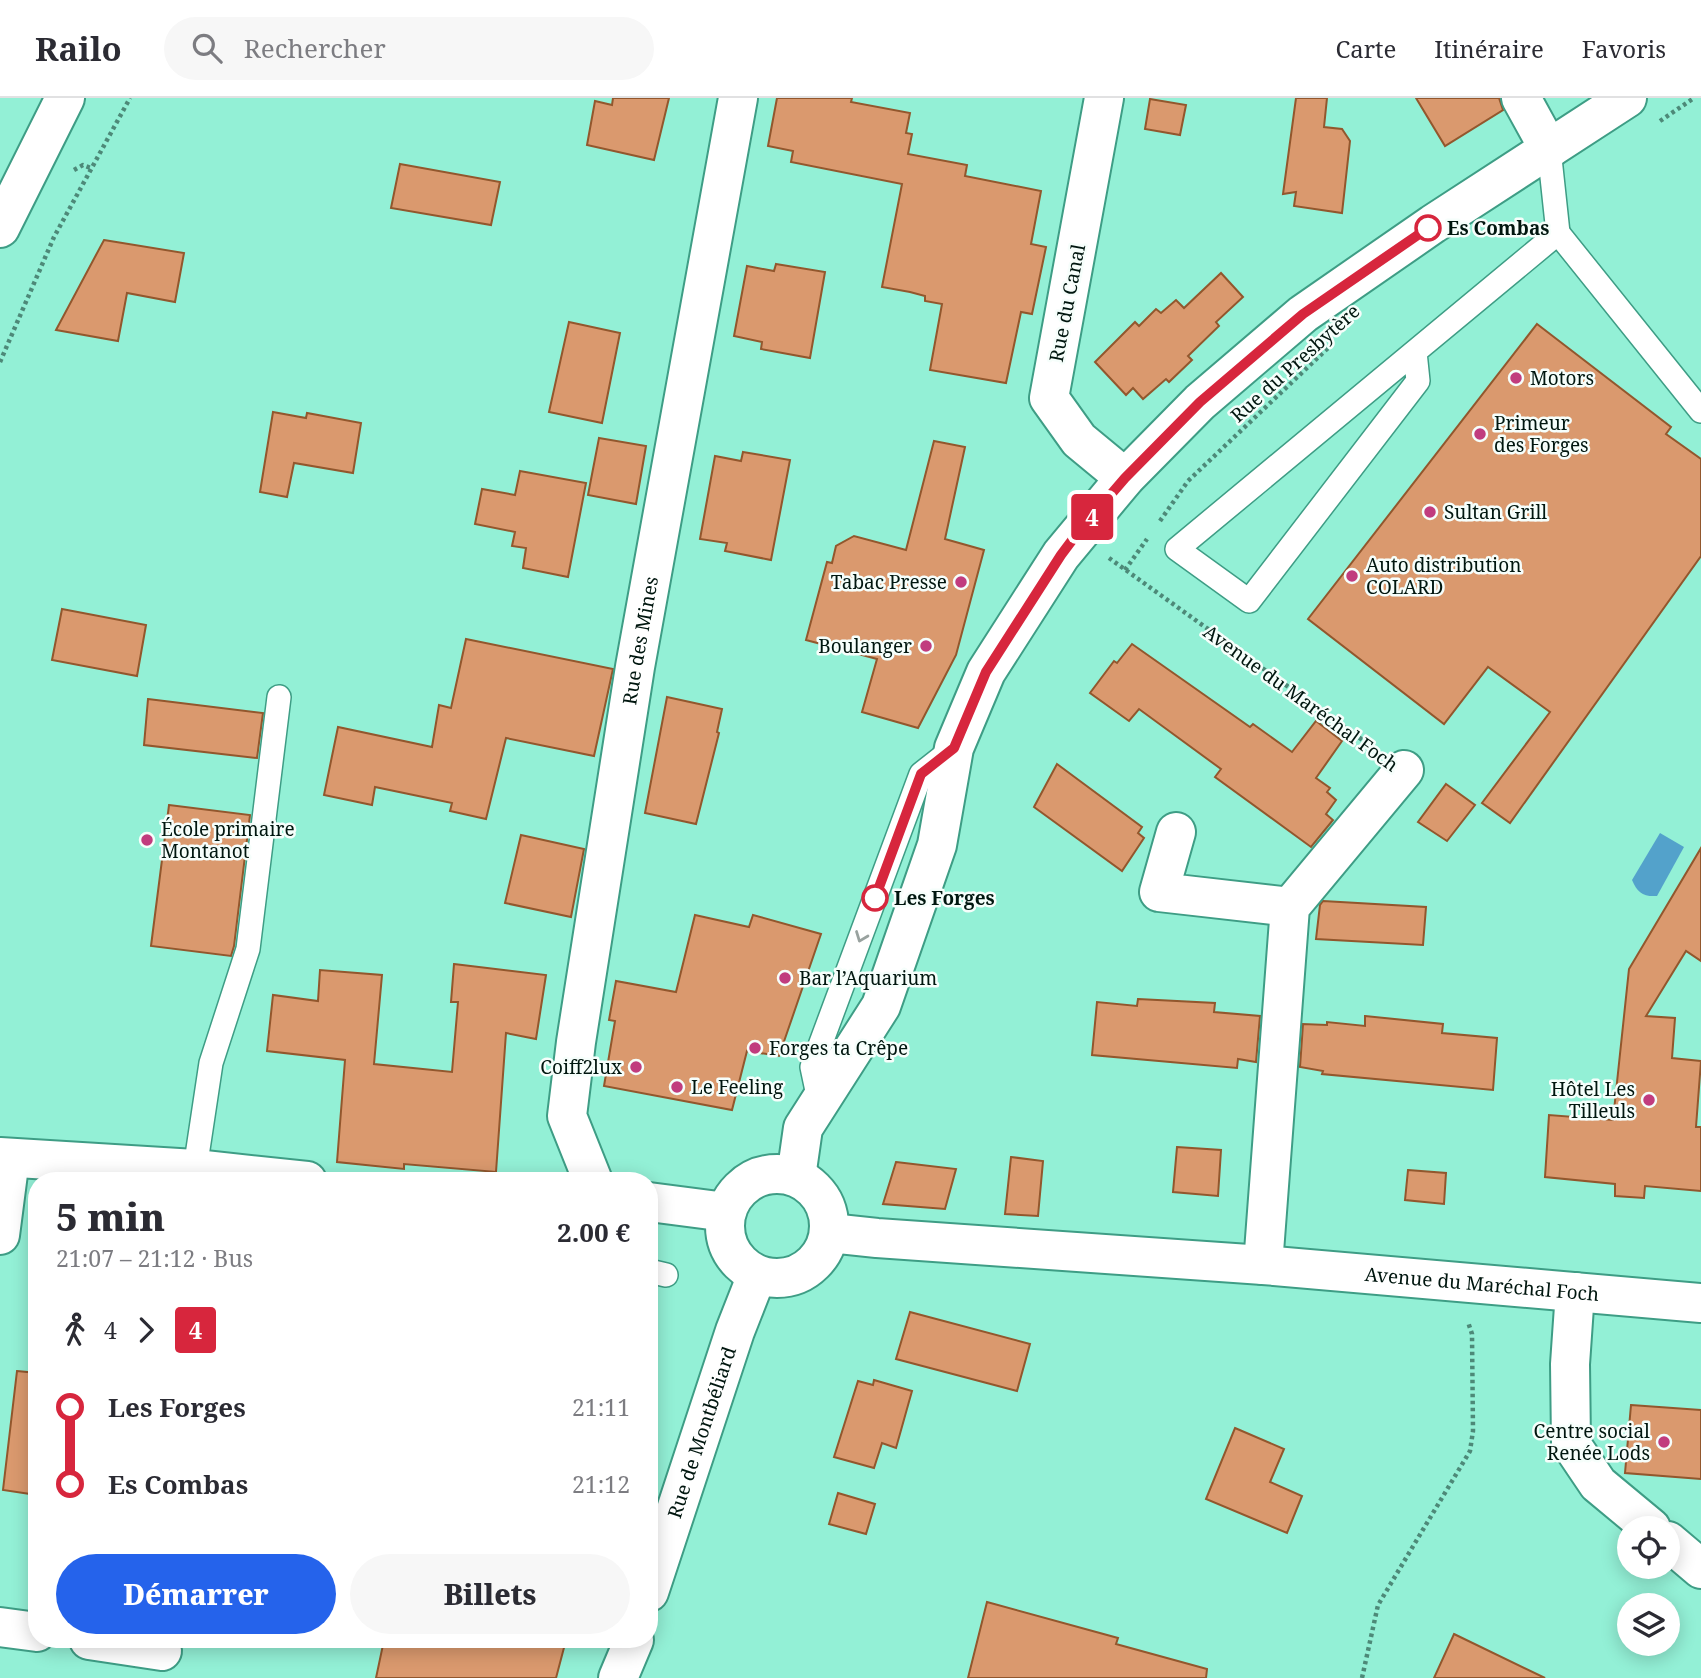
<!DOCTYPE html>
<html lang="fr">
<meta charset="utf-8">
<style>
:root{--surface:#fff;--page:#f7f7f7;--text:#2b2b33;--muted:#7c7c81;--line:#e1e1e2;--accent:#2563eb}
body{margin:0;font-family:"Noto Serif",serif;background:var(--page);color:var(--text);height:100vh;display:flex;flex-direction:column;font-size:26px;white-space:nowrap}
*{box-sizing:border-box;margin:0}
p{font-size:23px;color:var(--muted)}
.icon{flex:none;width:38px;height:38px;fill:none;stroke:currentColor;stroke-width:2;stroke-linecap:round;stroke-linejoin:round}
.map{position:relative;flex:1;overflow:hidden}
.side{position:absolute;left:28px;top:1074px;width:630px;height:476px;display:flex;flex-direction:column;background:var(--surface);border-radius:28px;box-shadow:0 4px 18px #0003}
.side>*{flex:none}
.badge{padding:0 14px;border-radius:5px;font-size:24px;line-height:46px}
.buttons{position:absolute;left:1617px;top:1418px;display:grid;gap:14px}
.buttons a{display:grid;place-items:center;width:63px;height:63px;border-radius:50%;background:var(--surface);box-shadow:0 4px 18px #0003;font-size:35px}
.map>.badge{position:absolute;translate:-50% -50%;box-shadow:0 0 0 4px #fff}
.legs{display:flex;align-items:center;gap:10px;height:77px;padding:0 28px;font-size:23px}
.legs p{margin-inline-start:auto}
.headline{display:flex;align-items:center;justify-content:space-between;height:119px;padding:0 28px}
h1{font-size:38px;font-weight:800;line-height:52px}
.button{display:flex;gap:14px;margin-top:auto;padding:14px 28px}
.button a{flex:1;height:80px;border-radius:42px;background:var(--accent);color:#fff;font-size:28px;font-weight:800;line-height:80px;text-align:center}
.button a+a{background:var(--page);color:var(--text)}
ul{padding:0 28px;list-style:none}
li{display:flex;align-items:center;gap:24px;height:77px;font-size:26px}
li i{display:grid;place-items:center;width:10px;height:100%;margin:0 9px;background:currentColor}
li i::after{content:'';width:18px;height:18px;margin:-9px;border:5px solid;border-radius:50%;background:var(--surface)}
li p{margin-inline-start:auto}
li:first-child i{background:linear-gradient(#0000 50%,currentColor 0)}
li:last-child i{background:linear-gradient(currentColor 50%,#0000 0)}
header{display:flex;align-items:center;gap:42px;box-sizing:border-box;height:98px;padding:0 35px;background:var(--surface);border-bottom:2px solid var(--line)}
header strong{font-size:33px}
nav{display:flex;gap:38px;margin-inline-start:auto;font-size:24px}
.search{width:490px;height:63px;background:var(--page);display:flex;align-items:center;gap:18px;box-sizing:border-box;padding:0 24px;border-radius:38px;color:var(--muted);font-size:26px}
.map>svg:first-child{display:block}
.water{fill:#53a2cb}
.building{fill:#da996e;stroke:#92572d;stroke-width:2}
.lines{fill:none;stroke-linecap:round;stroke-linejoin:round}
.lane-casing{stroke:#3e9d85;stroke-width:26}
.street-casing{stroke:#3e9d85;stroke-width:42}
.secondary-casing{stroke:#3e9d85;stroke-width:42}
.path{stroke:#4d8978;stroke-width:4.5;stroke-dasharray:3.5 3.5;stroke-linecap:butt}
.lane{stroke:#fff;stroke-width:23}
.street{stroke:#fff;stroke-width:38}
.secondary{stroke:#fff;stroke-width:38}
.oneway{stroke:#99a29f}
.line-1-casing{stroke:#fff;stroke-width:16}
.line-1{stroke:#d7263d;stroke-width:10}
.stop-1-dot{fill:#fff;stroke:#d7263d;stroke-width:3.5}
.poi-dot{fill:#c13c7e;stroke:#f6fefb;stroke-width:2.5}
.labels{text-anchor:middle;dominant-baseline:central;stroke-width:5;stroke-linejoin:round;paint-order:stroke}
.stop-label{font-size:19px;font-weight:bold;fill:#00160f;stroke:#f6fefb;text-anchor:start}
.street-label{font-size:19px;fill:#00160f;stroke:#f6fefb}
.poi-label{font-size:19px;fill:#00160f;stroke:#f6fefb;text-anchor:start}
</style>
<header>
<strong>Railo</strong>
<div class="search"><svg class="icon" aria-label="search" viewBox="0 0 24 24"><circle cx="10" cy="10" r="6"/><path d="M15 15l6 6"/></svg>Rechercher</div>
<nav><a>Carte</a><a>Itinéraire</a><a>Favoris</a></nav>
</header>
<div class="map">
<svg width="1701" height="1580" viewBox="0 0 1701 1580">
<rect width="100%" height="100%" fill="#93f0d6"/>
<path class="water" d="M 1660,735 L 1684,749 L 1657,798 C 1643,799 1637,794 1632,782 Z"/>
<g class="building">
<path d="M 613,0 L 669,0 L 654,62 L 587,47 L 595,3 L 612,7 Z"/>
<path d="M 777,0 L 852,0 L 851,4 L 910,15 L 906,35 L 912,36 L 908,56 L 967,67 L 965,78 L 1041,93 L 1031,146 L 1046,149 L 1032,216 L 1021,214 L 1006,285 L 930,272 L 942,206 L 925,203 L 925,198 L 910,194 L 882,189 L 902,86 L 791,64 L 793,53 L 768,48 Z"/>
<path d="M 1296,0 L 1327,0 L 1324,29 L 1342,31 L 1350,43 L 1342,115 L 1294,108 L 1296,94 L 1283,96 Z"/>
<path d="M 1416,0 L 1499,0 L 1503,12 L 1445,48 Z"/>
<path d="M 1150,1 L 1186,7 L 1180,37 L 1145,31 Z"/>
<path d="M 400,66 L 500,84 L 491,127 L 391,110 Z"/>
<path d="M 104,142 L 184,155 L 175,204 L 127,195 L 118,243 L 56,232 Z"/>
<path d="M 776,166 L 825,174 L 810,260 L 761,251 L 762,244 L 734,238 L 747,168 L 774,173 Z"/>
<path d="M 1221,175 L 1243,199 L 1216,224 L 1219,228 L 1188,258 L 1192,262 L 1169,284 L 1166,281 L 1143,301 L 1133,290 L 1126,297 L 1095,264 L 1135,224 L 1139,228 L 1156,211 L 1161,215 L 1176,202 L 1184,210 Z"/>
<path d="M 569,224 L 620,235 L 602,325 L 549,314 Z"/>
<path d="M 1537,226 L 1671,329 L 1666,336 L 1701,361 L 1701,458 L 1510,725 L 1482,705 L 1550,614 L 1488,569 L 1444,626 L 1308,521 Z"/>
<path d="M 273,314 L 306,320 L 307,315 L 361,325 L 353,375 L 294,365 L 287,399 L 260,394 Z"/>
<path d="M 599,340 L 646,348 L 636,406 L 588,397 Z"/>
<path d="M 934,343 L 965,349 L 945,441 L 984,452 L 956,557 L 918,630 L 862,614 L 877,561 L 806,542 L 827,464 L 832,465 L 836,448 L 854,438 L 906,452 Z"/>
<path d="M 743,354 L 790,362 L 771,462 L 725,453 L 727,445 L 700,441 L 715,358 L 741,363 Z"/>
<path d="M 520,373 L 586,385 L 568,479 L 523,470 L 526,450 L 512,448 L 515,434 L 475,426 L 482,391 L 515,397 Z"/>
<path d="M 62,511 L 146,527 L 137,578 L 52,562 Z"/>
<path d="M 466,541 L 613,571 L 594,658 L 506,640 L 486,721 L 450,713 L 452,705 L 375,689 L 372,707 L 324,697 L 338,629 L 432,649 L 439,607 L 451,610 Z"/>
<path d="M 1132,546 L 1250,629 L 1253,626 L 1292,654 L 1316,623 L 1342,643 L 1316,680 L 1330,690 L 1327,694 L 1336,702 L 1326,716 L 1333,722 L 1311,749 L 1215,679 L 1221,671 L 1139,611 L 1129,623 L 1090,595 L 1114,563 L 1117,565 Z"/>
<path d="M 667,599 L 722,611 L 717,634 L 719,635 L 696,726 L 645,715 Z"/>
<path d="M 148,601 L 263,615 L 257,660 L 144,647 Z"/>
<path d="M 1057,666 L 1142,729 L 1138,735 L 1144,740 L 1122,773 L 1034,709 Z"/>
<path d="M 1446,686 L 1475,707 L 1447,743 L 1418,724 Z"/>
<path d="M 169,707 L 250,717 L 234,848 L 231,858 L 151,848 Z"/>
<path d="M 521,737 L 584,751 L 571,819 L 505,805 Z"/>
<path d="M 1701,750 L 1701,863 L 1686,853 L 1646,918 L 1675,920 L 1672,960 L 1701,963 L 1696,1029 L 1701,1029 L 1701,1093 L 1645,1088 L 1644,1100 L 1615,1098 L 1615,1086 L 1545,1079 L 1549,1017 L 1613,1022 L 1629,871 Z"/>
<path d="M 1323,803 L 1426,809 L 1423,847 L 1316,841 L 1320,807 Z"/>
<path d="M 695,817 L 749,829 L 753,817 L 821,836 L 779,958 L 747,953 L 732,1012 L 604,988 L 615,923 L 609,922 L 616,883 L 676,894 Z"/>
<path d="M 454,866 L 546,877 L 536,941 L 506,935 L 496,1074 L 404,1066 L 404,1071 L 337,1064 L 345,962 L 267,953 L 273,897 L 318,903 L 320,872 L 382,877 L 374,966 L 452,974 L 458,904 L 451,904 Z"/>
<path d="M 1138,901 L 1215,905 L 1214,914 L 1260,918 L 1256,964 L 1238,961 L 1237,970 L 1092,957 L 1097,904 L 1137,908 Z"/>
<path d="M 1365,918 L 1443,926 L 1442,935 L 1497,940 L 1493,992 L 1322,976 L 1323,973 L 1300,969 L 1303,926 L 1327,927 L 1327,924 L 1365,928 Z"/>
<path d="M 1177,1049 L 1221,1052 L 1218,1098 L 1173,1094 Z"/>
<path d="M 1011,1059 L 1043,1063 L 1038,1118 L 1005,1116 Z"/>
<path d="M 896,1064 L 956,1071 L 945,1111 L 883,1106 Z"/>
<path d="M 1408,1072 L 1446,1075 L 1444,1106 L 1405,1102 Z"/>
<path d="M 910,1214 L 1030,1246 L 1017,1293 L 896,1261 Z"/>
<path d="M 17,1273 L 37,1275 L 37,1397 L 3,1392 Z"/>
<path d="M 874,1282 L 912,1293 L 896,1350 L 882,1345 L 874,1370 L 834,1359 L 858,1283 L 873,1287 Z"/>
<path d="M 1631,1307 L 1701,1312 L 1701,1381 L 1625,1375 Z"/>
<path d="M 1235,1330 L 1284,1351 L 1270,1384 L 1302,1398 L 1287,1435 L 1206,1401 Z"/>
<path d="M 838,1395 L 875,1406 L 866,1436 L 829,1426 Z"/>
<path d="M 987,1504 L 1118,1540 L 1116,1546 L 1207,1571 L 1206,1580 L 968,1580 Z"/>
<path d="M 1454,1536 L 1545,1580 L 1434,1580 Z"/>
<path d="M 384,1542 L 566,1542 L 556,1580 L 376,1580 Z"/>
</g>
<g class="lines">
<defs>
<g id="lane">
<path d="M 1558,135 L 1701,313"/>
<path d="M 1415,254 L 1418,283 L 1249,503 L 1177,451 L 1558,135 L 1549,51"/>
<path d="M 819,1002 L 812,969 L 921,676 L 954,650"/>
<path d="M 195,1071 L 211,965 L 248,851 L 279,599"/>
<path d="M 649,1173 L 666,1177"/>
</g>
<g id="street">
<path d="M 1104,0 L 1049,300 L 1079,342 L 1125,380"/>
<path d="M 1521,0 L 1549,51"/>
<path d="M 0,130 L 65,0"/>
<path d="M 1176,734 L 1159,794 L 1290,809"/>
<path d="M 0,1059 L 195,1071 L 307,1083"/>
<path id="s1" d="M 830,1135 L 877,1140 L 1263,1167 L 1701,1205"/>
<path d="M 0,1137 L 10,1060"/>
<path d="M 1263,1167 L 1290,809 L 1404,672"/>
<path d="M 1575,1194 L 1570,1266 L 1571,1346 L 1598,1386 L 1651,1430"/>
<path d="M 1668,1443 L 1701,1471"/>
<path d="M 0,1529 L 37,1534"/>
<path d="M 89,1542 L 162,1553"/>
</g>
<g id="secondary">
<circle cx="777" cy="1128" r="52"/>
<path d="M 796,1079 L 803,1030 L 881,908 L 937,747 L 954,650 L 986,574 L 1061,457 L 1125,380 L 1200,304 L 1303,216 L 1433,126 L 1627,0"/>
<path id="s2" d="M 593,1083 L 567,1018 L 576,944 L 635,569 L 738,0"/>
<path d="M 649,1104 L 726,1114"/>
<path id="s3" d="M 649,1494 L 735,1233 L 757,1177"/>
<path d="M 618,1580 L 634,1542"/>
</g>
</defs>
<use href="#lane" class="lane-casing"/>
<use href="#street" class="street-casing"/>
<use href="#secondary" class="secondary-casing"/>
<g class="path">
<path d="M 1660,23 L 1694,0"/>
<path d="M 74,72 L 83,67 L 91,70"/>
<path d="M 0,264 L 54,139 L 130,0"/>
<path d="M 1160,423 L 1188,383 L 1329,249"/>
<path d="M 1109,460 L 1375,651"/>
<path d="M 1125,472 L 1147,441"/>
<path d="M 1362,1580 L 1378,1507 L 1470,1353 L 1473,1333 L 1472,1236 L 1468,1224"/>
</g>
<use href="#lane" class="lane"/>
<use href="#street" class="street"/>
<use href="#secondary" class="secondary"/>
</g>
<defs><path id="oneway-chevron" d="M-2-3.5L2.5 0L-2 3.5" fill="none" stroke-width="1.6" stroke-linecap="round" stroke-linejoin="round" transform="scale(1.75)"/></defs>
<use class="oneway" href="#oneway-chevron" transform="translate(861 839) rotate(111)"/>
<g class="lines">
<defs>
<path id="line-1" d="M 875,800 L 921,676 L 954,650 L 986,574 L 1061,457 L 1076,437 L 1125,380 L 1200,304 L 1303,216 L 1428,130"/>
</defs>
<use href="#line-1" class="line-1-casing"/>
<use href="#line-1" class="line-1"/>
</g>
<g class="stop-1-dot">
<circle cx="1428" cy="130" r="12"/>
<circle cx="875" cy="800" r="12"/>
</g>
<g class="poi-dot">
<circle cx="1516" cy="280" r="7"/>
<circle cx="1480" cy="336" r="7"/>
<circle cx="1430" cy="414" r="7"/>
<circle cx="1352" cy="478" r="7"/>
<circle cx="961" cy="484" r="7"/>
<circle cx="926" cy="548" r="7"/>
<circle cx="147" cy="742" r="7"/>
<circle cx="785" cy="880" r="7"/>
<circle cx="755" cy="950" r="7"/>
<circle cx="636" cy="969" r="7"/>
<circle cx="677" cy="989" r="7"/>
<circle cx="1649" cy="1002" r="7"/>
<circle cx="1664" cy="1344" r="7"/>
</g>
<g class="labels">
<g class="stop-label">
<text x="1447" y="130">Es Combas</text>
<text x="894" y="800">Les Forges</text>
</g>
<g class="street-label">
<text transform="translate(1067 205) rotate(-79)">Rue du Canal</text>
<text transform="translate(1295 265) rotate(-42)">Rue du Presbytère</text>
<text stroke="none"><textPath href="#s2" startOffset="551">Rue des Mines</textPath></text>
<text transform="translate(1301 600) rotate(36)">Avenue du Maréchal Foch</text>
<text stroke="none"><textPath href="#s1" startOffset="654">Avenue du Maréchal Foch</textPath></text>
<text stroke="none"><textPath href="#s3" startOffset="168">Rue de Montbéliard</textPath></text>
</g>
<g class="poi-label">
<text x="1530" y="280">Motors</text>
<text x="1494" y="325">Primeur<tspan x="1494" dy="22">des Forges</tspan></text>
<text x="1444" y="414">Sultan Grill</text>
<text x="1366" y="467">Auto distribution<tspan x="1366" dy="22">COLARD</tspan></text>
<text x="947" y="484" text-anchor="end">Tabac Presse</text>
<text x="912" y="548" text-anchor="end">Boulanger</text>
<text x="161" y="731">École primaire<tspan x="161" dy="22">Montanot</tspan></text>
<text x="799" y="880">Bar l’Aquarium</text>
<text x="769" y="950">Forges ta Crêpe</text>
<text x="622" y="969" text-anchor="end">Coiff2lux</text>
<text x="691" y="989">Le Feeling</text>
<text x="1635" y="991" text-anchor="end">Hôtel Les<tspan x="1635" dy="22">Tilleuls</tspan></text>
<text x="1650" y="1333" text-anchor="end">Centre social<tspan x="1650" dy="22">Renée Lods</tspan></text>
</g>
</g>
</svg>
<div class="buttons">
<a><svg class="icon" aria-label="locate" viewBox="0 0 24 24"><circle cx="12" cy="12" r="6"/><path d="M12 2v4M12 18v4M2 12h4M18 12h4"/></svg></a>
<a><svg class="icon" aria-label="layers" viewBox="0 0 24 24"><path d="M12 4l9 5-9 5-9-5zM3 14l9 5 9-5"/></svg></a>
</div>
<b class="badge" style="left:1092px;top:419px;background:#d7263d;color:#fff">4</b>
<section class="side">
<div class="headline"><div><h1>5 min</h1><p>21:07 – 21:12 · Bus</p></div><b>2.00 €</b></div>
<div class="legs"><svg class="icon" aria-label="walk" viewBox="0 0 24 24"><circle cx="13" cy="4" r="2"/><path d="M13 8l-2 6 4 7M11 14l-3 7M7 12l3-4h3l4 4"/></svg>4<svg class="icon" aria-label="forward" viewBox="0 0 24 24"><path d="M9 5l7 7-7 7"/></svg><b class="badge" style="background:#d7263d;color:#fff">4</b></div>
<ul>
<li><i style="color:#d7263d"></i><b>Les Forges</b><p>21:11</p></li>
<li><i style="color:#d7263d"></i><b>Es Combas</b><p>21:12</p></li>
</ul>
<div class="button"><a>Démarrer</a><a>Billets</a></div>
</section>
</div>
